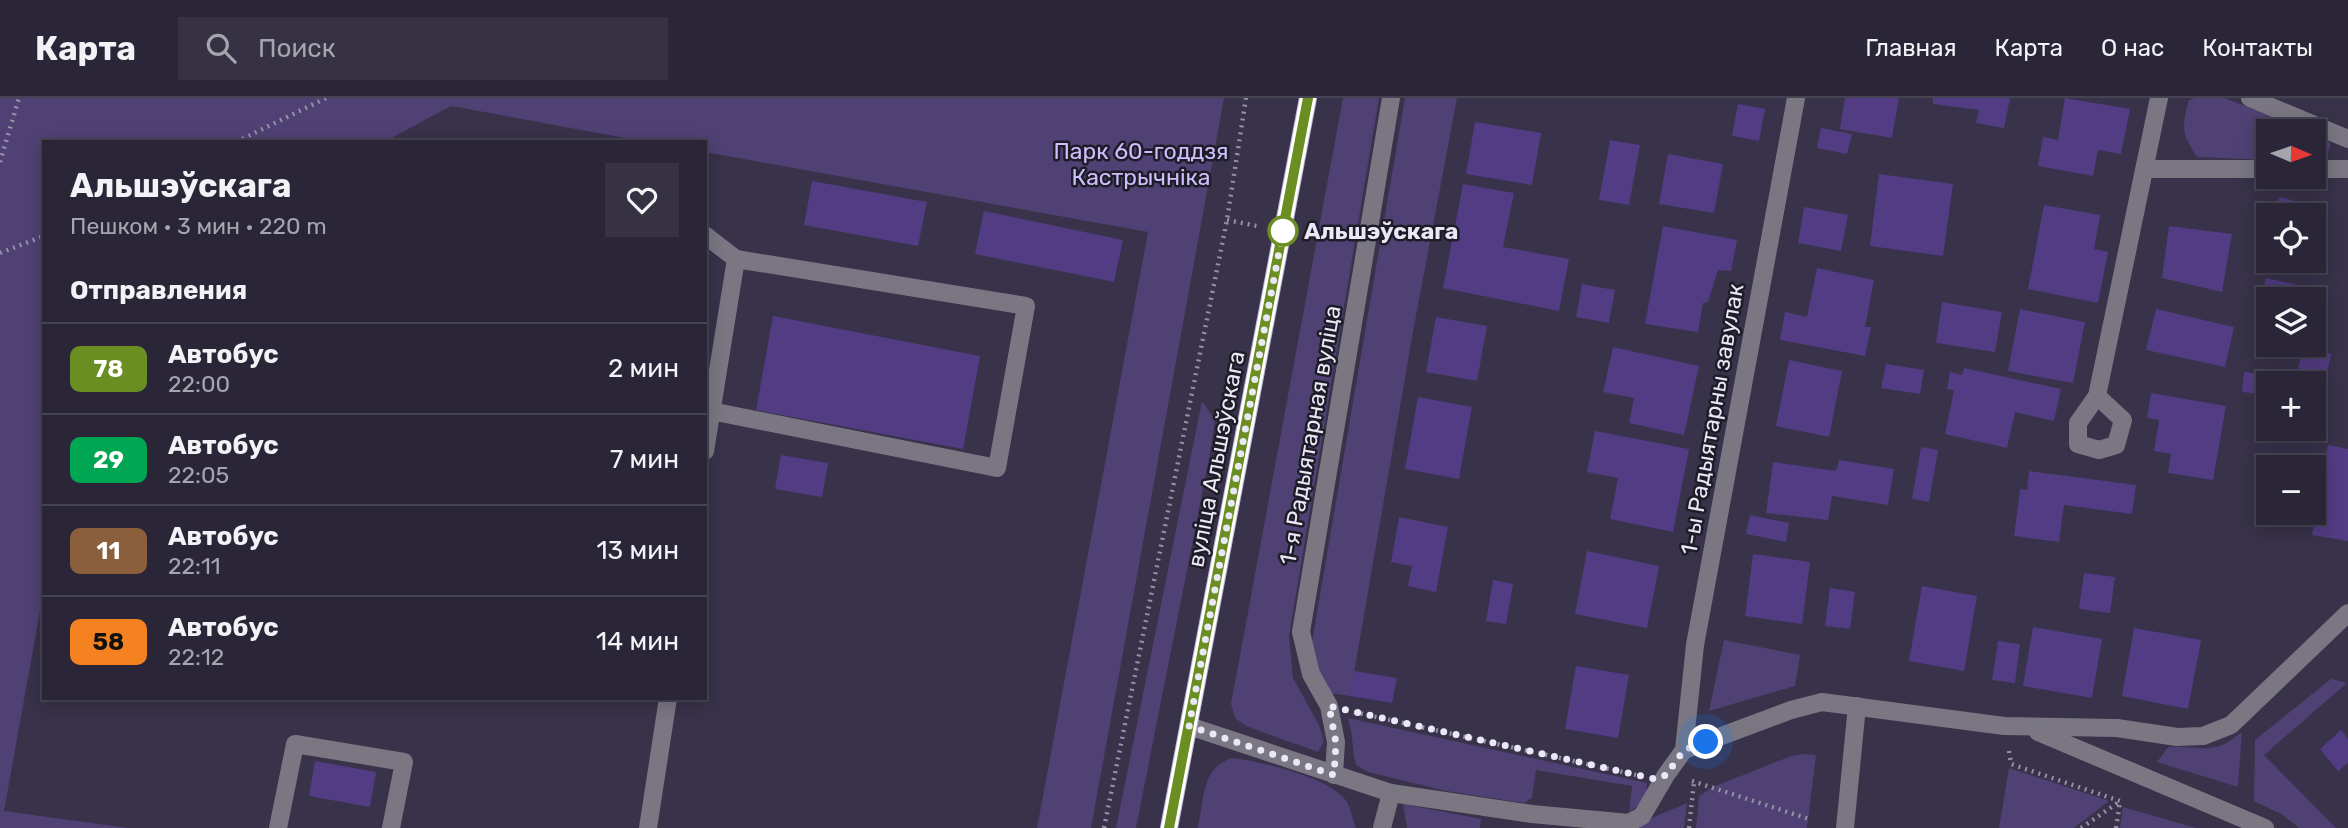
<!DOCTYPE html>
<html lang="ru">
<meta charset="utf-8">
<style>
:root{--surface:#2a2638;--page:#363243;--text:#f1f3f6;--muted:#a5a5ae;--line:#464353}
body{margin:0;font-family:Rubik,sans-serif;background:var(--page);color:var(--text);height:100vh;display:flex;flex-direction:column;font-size:26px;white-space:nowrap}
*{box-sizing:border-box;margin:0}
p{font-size:23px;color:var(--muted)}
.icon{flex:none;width:38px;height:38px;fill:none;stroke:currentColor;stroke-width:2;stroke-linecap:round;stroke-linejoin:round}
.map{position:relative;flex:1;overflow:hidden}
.drawer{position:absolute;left:42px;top:42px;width:665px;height:560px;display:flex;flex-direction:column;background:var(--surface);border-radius:0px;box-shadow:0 4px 18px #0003,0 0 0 2px var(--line)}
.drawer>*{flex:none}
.badge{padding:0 14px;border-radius:10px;font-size:24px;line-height:46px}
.needle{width:46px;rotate:92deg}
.buttons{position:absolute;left:2256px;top:21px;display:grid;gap:14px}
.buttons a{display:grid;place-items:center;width:70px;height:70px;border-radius:0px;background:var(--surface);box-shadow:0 4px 18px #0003,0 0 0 2px var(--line);font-size:35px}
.you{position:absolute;width:35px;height:35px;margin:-18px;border:5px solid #fff;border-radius:50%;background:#1a73e8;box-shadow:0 0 0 10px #1a73e833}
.map>.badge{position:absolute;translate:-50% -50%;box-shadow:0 0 0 4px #fff}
h2{padding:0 28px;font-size:26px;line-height:63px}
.round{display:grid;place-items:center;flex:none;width:74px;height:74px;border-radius:0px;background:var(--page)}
.head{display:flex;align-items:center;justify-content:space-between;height:119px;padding:0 28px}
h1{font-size:33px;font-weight:700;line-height:52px}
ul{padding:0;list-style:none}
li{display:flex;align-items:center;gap:21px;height:91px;padding:0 28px;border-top:2px solid var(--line)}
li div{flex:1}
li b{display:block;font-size:26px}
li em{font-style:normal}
li .badge{min-width:77px;font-weight:700;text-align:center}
header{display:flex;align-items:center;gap:42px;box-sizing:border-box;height:98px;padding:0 35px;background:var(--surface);border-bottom:2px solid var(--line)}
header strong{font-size:33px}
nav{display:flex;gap:38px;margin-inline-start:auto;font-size:24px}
.search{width:490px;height:63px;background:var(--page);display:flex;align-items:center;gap:18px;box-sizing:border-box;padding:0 24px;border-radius:0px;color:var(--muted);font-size:26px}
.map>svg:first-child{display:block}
.green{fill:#4f4174}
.building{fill:#523c83}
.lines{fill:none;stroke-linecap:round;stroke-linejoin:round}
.path{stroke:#9590a4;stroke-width:4.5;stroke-dasharray:2 5;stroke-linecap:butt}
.minor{stroke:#7a7783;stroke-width:18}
.major{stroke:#bcb7d0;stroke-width:18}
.line-casing{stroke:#fff;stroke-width:16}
.line{stroke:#6b8e23;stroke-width:10}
.walk{stroke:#eae7f6;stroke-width:7;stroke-dasharray:0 12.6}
.stop-dot{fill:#fff;stroke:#6b8e23;stroke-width:3.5}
.labels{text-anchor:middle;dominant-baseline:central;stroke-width:5;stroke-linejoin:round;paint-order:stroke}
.park-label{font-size:23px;fill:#cdbefd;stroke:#1e1c27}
.stop-label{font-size:23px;font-weight:bold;fill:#eae7f6;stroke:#1e1c27;text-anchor:start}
.street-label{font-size:23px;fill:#eae7f6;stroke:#1e1c27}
</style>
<header>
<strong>Карта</strong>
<div class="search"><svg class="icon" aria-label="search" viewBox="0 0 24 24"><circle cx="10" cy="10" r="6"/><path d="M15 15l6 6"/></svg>Поиск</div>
<nav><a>Главная</a><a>Карта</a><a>О нас</a><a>Контакты</a></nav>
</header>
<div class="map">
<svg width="2348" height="730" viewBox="0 0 2348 730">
<rect width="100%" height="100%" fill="#38324a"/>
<g class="green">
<path d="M 0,0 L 1224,0 L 1091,730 L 1037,730 L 1148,134 L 705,54 L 705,44 L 647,44 L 451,8 L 384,44 L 44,44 L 44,491 L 4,713 L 128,730 L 0,730 Z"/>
<path d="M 1343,0 L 1379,0 L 1289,538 L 1293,580 L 1319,627 L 1324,643 L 1318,654 L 1246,628 L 1235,620 L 1231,606 Z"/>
<path d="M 1405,0 L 1457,0 L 1413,234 L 1350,598 L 1330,595 L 1316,575 L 1312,544 Z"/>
<path d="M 2195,0 L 2224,0 L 2310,33 L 2268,33 L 2268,62 L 2197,59 C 2182,35 2181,31 2189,2 Z"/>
<path d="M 2314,35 L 2323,38 L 2331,46 L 2327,57 L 2314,63 Z"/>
<path d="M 1202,303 L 1215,322 L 1210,356 L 1136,730 L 1116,730 Z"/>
<path d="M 1724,542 L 1800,557 L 1795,588 L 1709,613 Z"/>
<path d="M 2331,581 L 2347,585 L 2264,657 L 2336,730 L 2299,730 L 2283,717 L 2254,703 L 2255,642 Z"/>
<path d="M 1348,620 L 1647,685 L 1646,702 L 1629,714 L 1632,688 L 1536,672 L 1532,700 L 1524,705 L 1446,693 L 1368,674 L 1356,667 C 1352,651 1353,636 1348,620 Z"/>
<path d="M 2242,634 L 2238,689 L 2157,664 L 2168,649 C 2186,647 2206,654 2222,647 C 2229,645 2236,638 2242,634 Z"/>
<path d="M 1804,656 L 1816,657 L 1807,730 L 1696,730 L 1699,698 L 1713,689 L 1791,658 Z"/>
<path d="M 1232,660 C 1259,663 1333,680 1347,704 C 1351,712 1353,722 1356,730 L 1198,730 C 1204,701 1201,670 1232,660 Z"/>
<path d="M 2009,670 L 2109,703 L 2074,730 L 1999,730 Z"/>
<path d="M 1687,705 L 1684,730 L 1640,730 L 1640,725 Z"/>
<path d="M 1403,706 L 1481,721 L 1480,730 L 1407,730 Z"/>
<path d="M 2123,709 L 2196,730 L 2120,730 Z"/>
</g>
<g class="building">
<path d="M 1845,0 L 1899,0 L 1892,40 L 1840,31 Z"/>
<path d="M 1933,0 L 2010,0 L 2004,30 L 1976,25 L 1979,12 L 1933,6 Z"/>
<path d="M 2065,0 L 2130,11 L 2121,56 L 2098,52 L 2093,78 L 2038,68 L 2043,39 L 2058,42 Z"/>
<path d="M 1738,6 L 1765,11 L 1759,43 L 1732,38 Z"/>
<path d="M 1475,24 L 1541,35 L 1532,87 L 1466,76 Z"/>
<path d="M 1821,30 L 1852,36 L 1847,56 L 1817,50 Z"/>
<path d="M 1610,42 L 1640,47 L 1629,107 L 1599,102 Z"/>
<path d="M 1668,56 L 1723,66 L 1714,115 L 1659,106 Z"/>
<path d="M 1879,76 L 1953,86 L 1943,158 L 1870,148 Z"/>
<path d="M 812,83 L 927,104 L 918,148 L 804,127 Z"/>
<path d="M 1463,86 L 1514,95 L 1503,149 L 1569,161 L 1559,213 L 1443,190 Z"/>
<path d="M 2279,99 L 2314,108 L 2312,117 L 2275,117 Z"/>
<path d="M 2044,107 L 2100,117 L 2094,151 L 2108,154 L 2098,205 L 2028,191 Z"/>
<path d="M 1804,109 L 1848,117 L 1841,153 L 1798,145 Z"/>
<path d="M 984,113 L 1123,142 L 1114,184 L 975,156 Z"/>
<path d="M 1663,128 L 1737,142 L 1731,173 L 1718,172 L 1708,204 L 1703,205 L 1698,234 L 1645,226 Z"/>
<path d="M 2169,128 L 2232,136 L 2222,194 L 2162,180 Z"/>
<path d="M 1817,170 L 1874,182 L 1865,229 L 1871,229 L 1865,258 L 1780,242 L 1785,214 L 1807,219 Z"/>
<path d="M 2266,180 L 2311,190 L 2309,201 L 2268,201 L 2268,206 L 2260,204 Z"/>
<path d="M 1582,186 L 1615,192 L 1609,225 L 1576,219 Z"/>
<path d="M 1942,204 L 2002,214 L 1995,254 L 1936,245 Z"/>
<path d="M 2020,211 L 2085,224 L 2073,285 L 2008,273 Z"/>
<path d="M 2156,211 L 2234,229 L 2225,269 L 2146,252 Z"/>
<path d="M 773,218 L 980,258 L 963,351 L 756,312 Z"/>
<path d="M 1436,219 L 1487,228 L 1477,283 L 1426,274 Z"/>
<path d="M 1613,249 L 1699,268 L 1684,337 L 1629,325 L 1634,300 L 1603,294 Z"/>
<path d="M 2303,249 L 2331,256 L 2320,309 L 2314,307 L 2314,285 L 2295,285 Z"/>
<path d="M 1789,262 L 1842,273 L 1829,339 L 1776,328 Z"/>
<path d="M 1886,266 L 1924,272 L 1920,296 L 1881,290 Z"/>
<path d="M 1964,270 L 2061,291 L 2054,323 L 2015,314 L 2007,350 L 1945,336 L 1954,292 L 1947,291 L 1950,274 L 1962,277 Z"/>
<path d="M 2244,274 L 2282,279 L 2281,285 L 2268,285 L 2268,297 L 2242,294 Z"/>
<path d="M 2151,295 L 2226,308 L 2213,382 L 2168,375 L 2171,356 L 2154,353 L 2159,322 L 2147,320 Z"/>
<path d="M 1418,299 L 1472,309 L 1459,381 L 1405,371 Z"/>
<path d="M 1595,333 L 1689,351 L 1673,434 L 1610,421 L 1618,380 L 1587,374 Z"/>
<path d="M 2328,347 L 2348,351 L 2348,443 L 2312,437 Z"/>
<path d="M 1921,349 L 1938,352 L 1929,404 L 1912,401 Z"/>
<path d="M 781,357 L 828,365 L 822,399 L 775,391 Z"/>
<path d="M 1839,362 L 1894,371 L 1888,407 L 1832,398 L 1828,422 L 1766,415 L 1773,364 L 1836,373 Z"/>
<path d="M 2029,373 L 2136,387 L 2132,416 L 2064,407 L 2059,444 L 2014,438 L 2020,391 L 2027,392 Z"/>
<path d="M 1750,417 L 1789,425 L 1786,444 L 1746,436 Z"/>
<path d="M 1399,419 L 1448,429 L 1436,494 L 1408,488 L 1412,468 L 1391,464 Z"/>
<path d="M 1587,453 L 1659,468 L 1647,530 L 1575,516 Z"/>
<path d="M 1753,456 L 1810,464 L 1802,526 L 1745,518 Z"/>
<path d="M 2084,475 L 2115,479 L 2110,515 L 2079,511 Z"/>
<path d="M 1493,482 L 1513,486 L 1506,526 L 1486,523 Z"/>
<path d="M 1922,488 L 1977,498 L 1964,573 L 1909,563 Z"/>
<path d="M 1830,490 L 1855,494 L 1850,531 L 1825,528 Z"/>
<path d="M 2033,529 L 2102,541 L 2092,600 L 2023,588 Z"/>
<path d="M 2134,530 L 2201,542 L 2188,611 L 2122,598 Z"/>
<path d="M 1998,543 L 2020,546 L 2015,585 L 1992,582 Z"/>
<path d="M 1576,568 L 1629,577 L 1618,640 L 1565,631 Z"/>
<path d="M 1354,573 L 1397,580 L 1392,605 L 1350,598 Z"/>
<path d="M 2341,632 L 2348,641 L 2348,665 L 2338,673 L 2320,651 Z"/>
<path d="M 315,663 L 376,674 L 370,709 L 309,698 Z"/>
</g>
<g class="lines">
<g class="path">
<path d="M 236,44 L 326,0"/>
<path d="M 0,64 L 19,0"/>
<path d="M 1227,122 L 1257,128"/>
<path d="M 0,155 L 44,138"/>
<path d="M 1354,614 L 1636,677"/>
<path d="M 2009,653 L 2011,666 L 2120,703"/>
<path d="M 1692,683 L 1809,721"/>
<path d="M 1104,730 L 1227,122 L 1246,0"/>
<path d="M 1689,730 L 1694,684"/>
<path d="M 2081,730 L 2119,704"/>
<path d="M 2116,730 L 2120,704"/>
</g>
<g class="minor">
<path d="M 2250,0 L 2348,41"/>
<path d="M 2145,71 L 2268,71"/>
<path d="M 2314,71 L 2348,71"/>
<path d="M 705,137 L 736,161"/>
<path d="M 2097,298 L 2123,322 L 2116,347 L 2099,352 L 2078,346 L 2078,325 L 2097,298 L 2159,0"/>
<path d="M 705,309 L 711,313 L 997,370 L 1026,208 L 736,161 L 705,353"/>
<path d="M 1189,628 L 1391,695 L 1532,716 L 1629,725 L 1642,718 L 1666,677 L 1684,652 L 1791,612 L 1822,604 L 2004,628 L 2117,630 L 2177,639 L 2203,638 L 2231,627 L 2348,515"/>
<path d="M 2038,634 L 2265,730"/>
<path d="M 1684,652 L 1695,547 L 1796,0"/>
<path d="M 1334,677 L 1336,644 L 1329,608 L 1311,576 L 1301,534 L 1391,0"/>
<path d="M 278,730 L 295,646 L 404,664 L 391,730"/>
<path d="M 648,730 L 668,600"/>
<path d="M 1382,730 L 1391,695"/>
<path d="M 1845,730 L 1857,608"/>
</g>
<path class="major" d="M 1169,730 L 1308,0"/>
</g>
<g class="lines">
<defs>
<path id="line" d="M 1169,730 L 1308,0"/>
</defs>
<use href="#line" class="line-casing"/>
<use href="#line" class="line"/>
<path class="walk" d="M 1283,133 L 1189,628 L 1334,677 L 1336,645 L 1329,608 L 1655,681 L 1666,677 L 1684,652 L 1706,644"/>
</g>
<circle class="stop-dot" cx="1283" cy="133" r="14"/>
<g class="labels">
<g class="park-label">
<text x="1141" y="53">Парк 60-годдзя<tspan x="1141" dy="26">Кастрычніка</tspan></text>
</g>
<g class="stop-label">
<text x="1304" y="133">Альшэўскага</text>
</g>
<g class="street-label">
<text transform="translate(1712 321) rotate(-80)">1-ы Радыятарны завулак</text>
<text transform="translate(1310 337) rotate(-80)">1-я Радыятарная вуліца</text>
<text transform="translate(1216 361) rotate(-79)">вуліца Альшэўскага</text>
</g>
</g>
</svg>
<div class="buttons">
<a><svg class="needle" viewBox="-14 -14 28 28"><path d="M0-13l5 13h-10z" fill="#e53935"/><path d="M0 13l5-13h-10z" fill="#a5a5ae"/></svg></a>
<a><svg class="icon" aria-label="locate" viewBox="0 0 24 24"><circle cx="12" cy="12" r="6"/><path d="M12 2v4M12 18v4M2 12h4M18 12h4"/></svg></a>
<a><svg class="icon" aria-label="layers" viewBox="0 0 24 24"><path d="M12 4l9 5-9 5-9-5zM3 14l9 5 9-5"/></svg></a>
<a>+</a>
<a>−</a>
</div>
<div class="you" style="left:1706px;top:644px"></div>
<section class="drawer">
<div class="head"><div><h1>Альшэўскага</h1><p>Пешком · 3 мин · 220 m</p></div><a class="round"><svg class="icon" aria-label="heart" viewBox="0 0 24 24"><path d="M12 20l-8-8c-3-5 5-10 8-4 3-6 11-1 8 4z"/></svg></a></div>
<h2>Отправления</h2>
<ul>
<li><span class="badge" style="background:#6b8e23;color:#fff">78</span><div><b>Автобус</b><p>22:00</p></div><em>2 мин</em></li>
<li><span class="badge" style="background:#00a651;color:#fff">29</span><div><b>Автобус</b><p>22:05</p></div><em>7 мин</em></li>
<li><span class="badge" style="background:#8b5e3c;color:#fff">11</span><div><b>Автобус</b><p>22:11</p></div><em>13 мин</em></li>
<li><span class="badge" style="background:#f58220;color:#111">58</span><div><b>Автобус</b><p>22:12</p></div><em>14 мин</em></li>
</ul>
</section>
</div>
